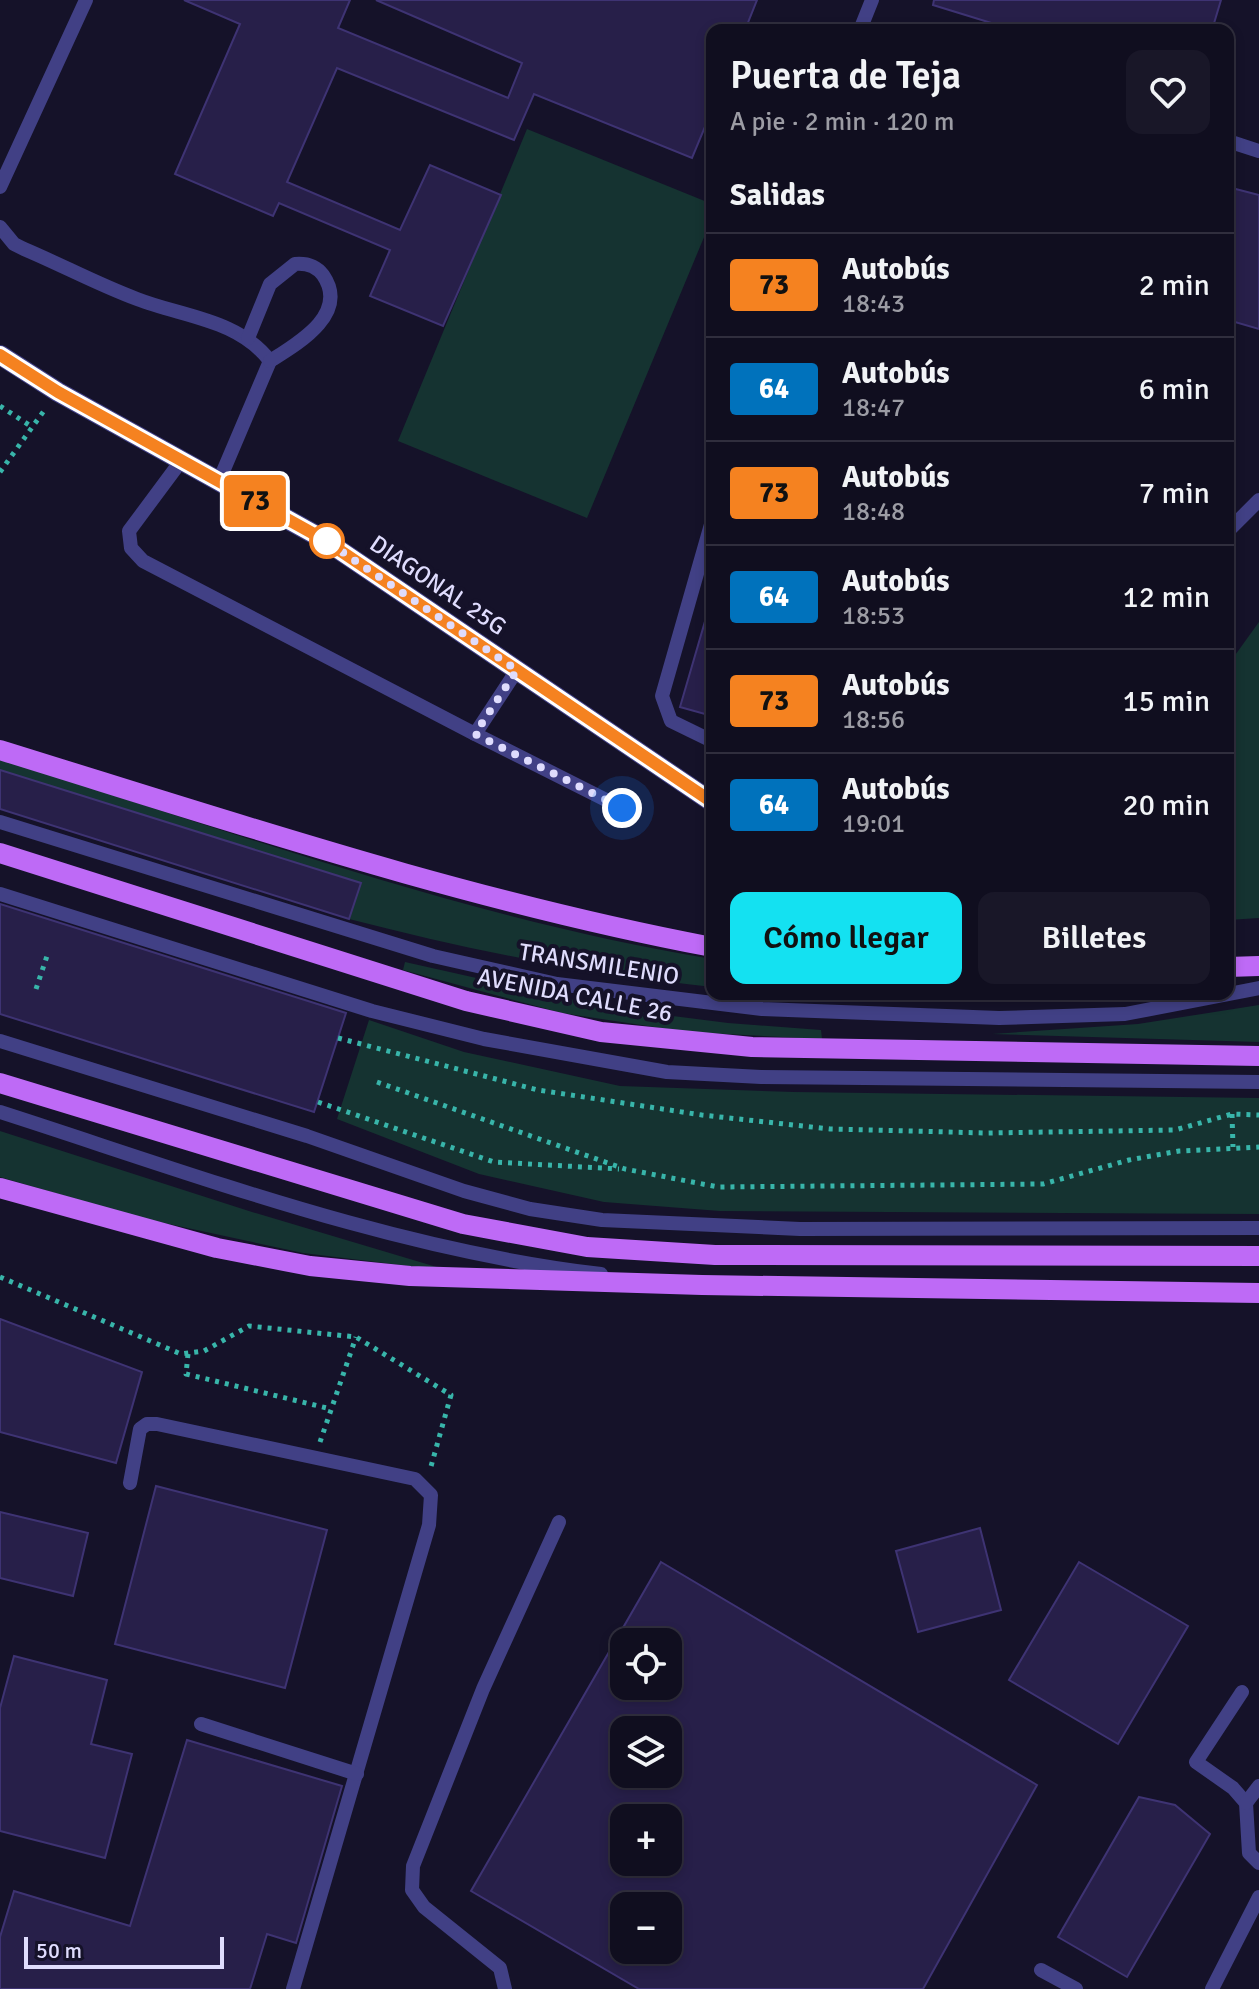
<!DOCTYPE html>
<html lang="es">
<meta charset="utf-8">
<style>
:root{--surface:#100e1f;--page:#191728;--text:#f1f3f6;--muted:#9c9ca4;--line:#302e3d;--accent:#14e1f1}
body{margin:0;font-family:Signika,sans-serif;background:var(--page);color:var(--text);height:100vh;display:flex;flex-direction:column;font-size:30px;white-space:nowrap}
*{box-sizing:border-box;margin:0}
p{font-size:26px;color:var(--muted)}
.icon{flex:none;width:44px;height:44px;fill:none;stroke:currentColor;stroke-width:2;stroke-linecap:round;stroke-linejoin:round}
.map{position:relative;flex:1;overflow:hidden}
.drawer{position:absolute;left:706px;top:24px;width:528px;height:976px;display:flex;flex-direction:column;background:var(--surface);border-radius:16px;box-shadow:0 4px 12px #0003,0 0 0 2px var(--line)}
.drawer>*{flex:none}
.badge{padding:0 16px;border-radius:6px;font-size:28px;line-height:52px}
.controls{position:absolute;left:610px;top:1628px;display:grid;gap:16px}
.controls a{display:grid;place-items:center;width:72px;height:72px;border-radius:16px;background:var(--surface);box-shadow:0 4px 12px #0003,0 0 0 2px var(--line);font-size:40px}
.scale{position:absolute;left:24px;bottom:20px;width:200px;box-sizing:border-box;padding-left:8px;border:4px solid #dfdcfd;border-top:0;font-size:22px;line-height:28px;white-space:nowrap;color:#dfdcfd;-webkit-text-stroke:6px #151229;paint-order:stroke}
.you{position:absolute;width:40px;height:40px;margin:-20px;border:6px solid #fff;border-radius:50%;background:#1a73e8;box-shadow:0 0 0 12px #1a73e833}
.map>.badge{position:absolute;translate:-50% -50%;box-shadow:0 0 0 4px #fff}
h2{padding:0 24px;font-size:30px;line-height:72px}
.round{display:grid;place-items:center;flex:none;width:84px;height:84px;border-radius:16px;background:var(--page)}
.headline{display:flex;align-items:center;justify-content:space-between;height:136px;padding:0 24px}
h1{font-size:38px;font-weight:600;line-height:60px}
.cta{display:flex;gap:16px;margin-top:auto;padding:16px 24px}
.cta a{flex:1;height:92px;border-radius:16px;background:var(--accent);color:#111;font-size:32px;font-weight:600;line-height:92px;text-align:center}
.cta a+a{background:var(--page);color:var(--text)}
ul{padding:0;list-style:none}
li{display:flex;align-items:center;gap:24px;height:104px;padding:0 24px;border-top:2px solid var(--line)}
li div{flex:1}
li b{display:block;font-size:30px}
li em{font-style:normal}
li .badge{min-width:88px;font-weight:700;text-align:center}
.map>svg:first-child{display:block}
.green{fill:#153331}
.building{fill:#271f49;stroke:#3e3373;stroke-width:2;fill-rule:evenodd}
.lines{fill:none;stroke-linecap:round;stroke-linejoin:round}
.path{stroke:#38b5aa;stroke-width:5;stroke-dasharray:4 6;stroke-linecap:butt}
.service{stroke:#414085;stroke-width:14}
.tertiary{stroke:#414085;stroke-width:20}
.primary{stroke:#be6af6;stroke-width:20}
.line-casing{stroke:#fff;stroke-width:18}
.line{stroke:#f58220;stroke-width:12}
.walk{stroke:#dfdcfd;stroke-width:8;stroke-dasharray:0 14.4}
.stop-dot{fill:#fff;stroke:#f58220;stroke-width:4}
.labels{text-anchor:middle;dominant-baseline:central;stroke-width:8;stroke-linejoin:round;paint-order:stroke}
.street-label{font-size:24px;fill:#dfdcfd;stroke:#151229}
</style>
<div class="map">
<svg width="1259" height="1989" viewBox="0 0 1259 1989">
<rect width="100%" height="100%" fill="#151229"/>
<g class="green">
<path d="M 527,129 L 712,204 L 712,218 L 587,518 L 398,441 Z"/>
<path d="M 1259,622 L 1259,918 L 1228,920 L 1228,665 Z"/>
<path d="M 0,759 C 234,832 469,919 712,959 L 712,987 C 589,974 469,950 349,919 L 361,883 L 0,770 Z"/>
<path d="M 405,962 L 610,1008 L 728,1023 L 821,1030 L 822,1039 L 687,1032 L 562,1013 L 403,970 Z"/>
<path d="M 772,994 L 1104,994 L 1052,1000 Z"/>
<path d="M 1259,1005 L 1259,1042 L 992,1034 L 1138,1024 Z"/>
<path d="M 369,1020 L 464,1052 L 620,1086 L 794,1092 L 1259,1098 L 1259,1214 L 720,1211 L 604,1202 L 479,1174 L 337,1119 Z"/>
<path d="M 0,1131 L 252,1212 L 450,1271 L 303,1253 L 141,1218 L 0,1177 Z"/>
</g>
<g class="building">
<path d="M 184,0 L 350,0 L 338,28 L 508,98 L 522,63 L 376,0 L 757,0 L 745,30 L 712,30 L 712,110 L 692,158 L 534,94 L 514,140 L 337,68 L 287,182 L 400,230 L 430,165 L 501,195 L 443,326 L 370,296 L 390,250 L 279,203 L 273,216 L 175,174 L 240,24 Z"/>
<path d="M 934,0 L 1221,0 L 1212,30 L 1014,30 L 933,5 Z"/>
<path d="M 1228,187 L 1259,195 L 1259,329 L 1228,320 Z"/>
<path d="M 706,618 L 712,619 L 712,716 L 680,707 Z"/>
<path d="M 0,770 L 361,883 L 349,919 L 0,809 Z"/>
<path d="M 0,904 L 346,1013 L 314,1112 L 0,1014 Z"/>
<path d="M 0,1319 L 142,1372 L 116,1463 L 0,1432 Z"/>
<path d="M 156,1486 L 327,1530 L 285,1688 L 115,1644 Z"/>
<path d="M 0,1512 L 88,1533 L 73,1596 L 0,1578 Z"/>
<path d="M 980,1528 L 1001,1610 L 918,1632 L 896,1551 Z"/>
<path d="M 661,1562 L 1037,1785 L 923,1989 L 639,1989 L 471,1891 ZM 624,1642 L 668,1642 L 668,1686 L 624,1686 ZM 624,1730 L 668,1730 L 668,1774 L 624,1774 ZM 624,1818 L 668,1818 L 668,1862 L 624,1862 ZM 624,1906 L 668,1906 L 668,1950 L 624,1950 Z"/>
<path d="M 1079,1562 L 1188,1626 L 1118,1744 L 1009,1680 Z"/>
<path d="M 14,1656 L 107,1680 L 91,1744 L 132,1754 L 105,1858 L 0,1831 L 0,1708 Z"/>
<path d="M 187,1740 L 342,1786 L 296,1943 L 267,1934 L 250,1989 L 0,1989 L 0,1937 L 14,1891 L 130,1926 Z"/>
<path d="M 1139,1797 L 1175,1805 L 1210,1834 L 1127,1977 L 1058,1937 Z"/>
</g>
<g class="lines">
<g class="path">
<path d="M 0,406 L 32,427"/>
<path d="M 0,472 L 46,408"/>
<path d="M 36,989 L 47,956"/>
<path d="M 338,1038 L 538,1090 L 702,1115 L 830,1129 L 987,1133 L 1175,1130 L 1232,1114 L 1259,1115"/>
<path d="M 377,1082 L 625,1169 L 718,1187 L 1043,1184 L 1129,1160 L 1179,1151 L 1259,1147"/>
<path d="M 318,1102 L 494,1162 L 619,1169"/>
<path d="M 1232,1114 L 1233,1147"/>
<path d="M 0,1277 L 181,1354 L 204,1351 L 249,1326 L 356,1337 L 451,1395 L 430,1470"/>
<path d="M 188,1354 L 186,1374 L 331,1409"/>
<path d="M 320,1442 L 356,1337"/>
</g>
<g class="service">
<path d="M 860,30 L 872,0"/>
<path d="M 1228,141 L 1259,151"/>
<path d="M 0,187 L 86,0"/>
<path d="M 0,227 L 14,244 L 24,249 C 62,265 99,285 137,299 C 183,317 238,319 270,361 L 219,481"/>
<path d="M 248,338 L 270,284 L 295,264 C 306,263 316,266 323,275 C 350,314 297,344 270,361"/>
<path d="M 181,461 L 129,531 L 131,548 L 143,561 L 475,734 L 517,670"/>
<path d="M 712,521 L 662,696 L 671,721 L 712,741"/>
<path d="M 1228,531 L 1259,500"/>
<path d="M 475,734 L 622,808"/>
<path d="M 0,822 L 433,956 L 557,984 L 762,1009 L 999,1018 L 1125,1014 L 1259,988"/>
<path d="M 0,894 L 372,1011 L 484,1039 L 667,1072 L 761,1077 L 1259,1082"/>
<path d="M 0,1041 L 307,1136 L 464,1191 L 530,1209 L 602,1220 L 800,1229 L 1259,1228"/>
<path d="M 0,1112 C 196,1175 395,1250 601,1274"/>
<path d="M 130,1483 L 140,1429 L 147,1424 L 157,1424 L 415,1479 L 431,1495 L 429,1525 L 293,1989"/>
<path d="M 1242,1692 L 1196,1762 L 1233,1788 L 1246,1803 L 1249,1853 L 1259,1863"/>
<path d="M 201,1724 L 357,1774"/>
<path d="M 1246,1803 L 1259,1786"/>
<path d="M 1041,1970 L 1076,1989"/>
<path d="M 505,1989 L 500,1968 L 424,1907 L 412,1890 L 413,1866 L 483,1689 L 559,1522"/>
<path d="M 1212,1989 L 1259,1897"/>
</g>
<path class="tertiary" d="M 0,355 L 58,392 L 323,539 L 712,802"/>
<g class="primary">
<path d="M 0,750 C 236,823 469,901 712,947"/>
<path d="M 0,853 L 466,1001 L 601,1032 L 752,1047 L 1259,1056"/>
<path d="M 1228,967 L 1259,966"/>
<path d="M 0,1083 L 463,1224 L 587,1247 L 715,1255 L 1259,1256"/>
<path d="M 0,1188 L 217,1248 L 310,1266 L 410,1276 L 702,1285 L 1259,1293"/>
</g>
</g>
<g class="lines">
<defs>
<path id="line" d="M 0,355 L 58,392 L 323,539 L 712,802"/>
</defs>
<use href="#line" class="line-casing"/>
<use href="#line" class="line"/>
<path class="walk" d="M 327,541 L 323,539 L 517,670 L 475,734 L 622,808"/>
</g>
<circle class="stop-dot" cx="327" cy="541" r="16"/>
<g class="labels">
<g class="street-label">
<text transform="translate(438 585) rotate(34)">DIAGONAL 25G</text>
<text transform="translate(599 964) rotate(9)">TRANSMILENIO</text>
<text transform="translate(575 995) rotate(11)">AVENIDA CALLE 26</text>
</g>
</g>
</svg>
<div class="controls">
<a><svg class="icon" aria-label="locate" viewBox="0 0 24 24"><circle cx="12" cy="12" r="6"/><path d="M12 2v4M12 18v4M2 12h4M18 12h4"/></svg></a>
<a><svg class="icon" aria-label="layers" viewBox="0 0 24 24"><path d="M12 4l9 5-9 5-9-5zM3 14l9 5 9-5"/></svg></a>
<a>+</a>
<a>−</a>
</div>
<div class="scale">50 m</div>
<div class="you" style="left:622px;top:808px"></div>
<b class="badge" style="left:255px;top:501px;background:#f58220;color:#111">73</b>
<section class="drawer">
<div class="headline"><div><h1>Puerta de Teja</h1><p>A pie · 2 min · 120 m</p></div><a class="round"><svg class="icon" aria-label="heart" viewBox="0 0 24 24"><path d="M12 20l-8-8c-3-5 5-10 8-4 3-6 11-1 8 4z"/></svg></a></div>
<h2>Salidas</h2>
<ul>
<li><span class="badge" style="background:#f58220;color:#111">73</span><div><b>Autobús</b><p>18:43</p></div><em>2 min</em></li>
<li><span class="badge" style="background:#0072bc;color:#fff">64</span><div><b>Autobús</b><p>18:47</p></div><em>6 min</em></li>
<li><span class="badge" style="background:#f58220;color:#111">73</span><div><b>Autobús</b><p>18:48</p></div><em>7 min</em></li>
<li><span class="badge" style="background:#0072bc;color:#fff">64</span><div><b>Autobús</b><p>18:53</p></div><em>12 min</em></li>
<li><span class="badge" style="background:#f58220;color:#111">73</span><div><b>Autobús</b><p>18:56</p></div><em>15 min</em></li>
<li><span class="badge" style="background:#0072bc;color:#fff">64</span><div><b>Autobús</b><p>19:01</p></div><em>20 min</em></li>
</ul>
<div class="cta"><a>Cómo llegar</a><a>Billetes</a></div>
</section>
</div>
